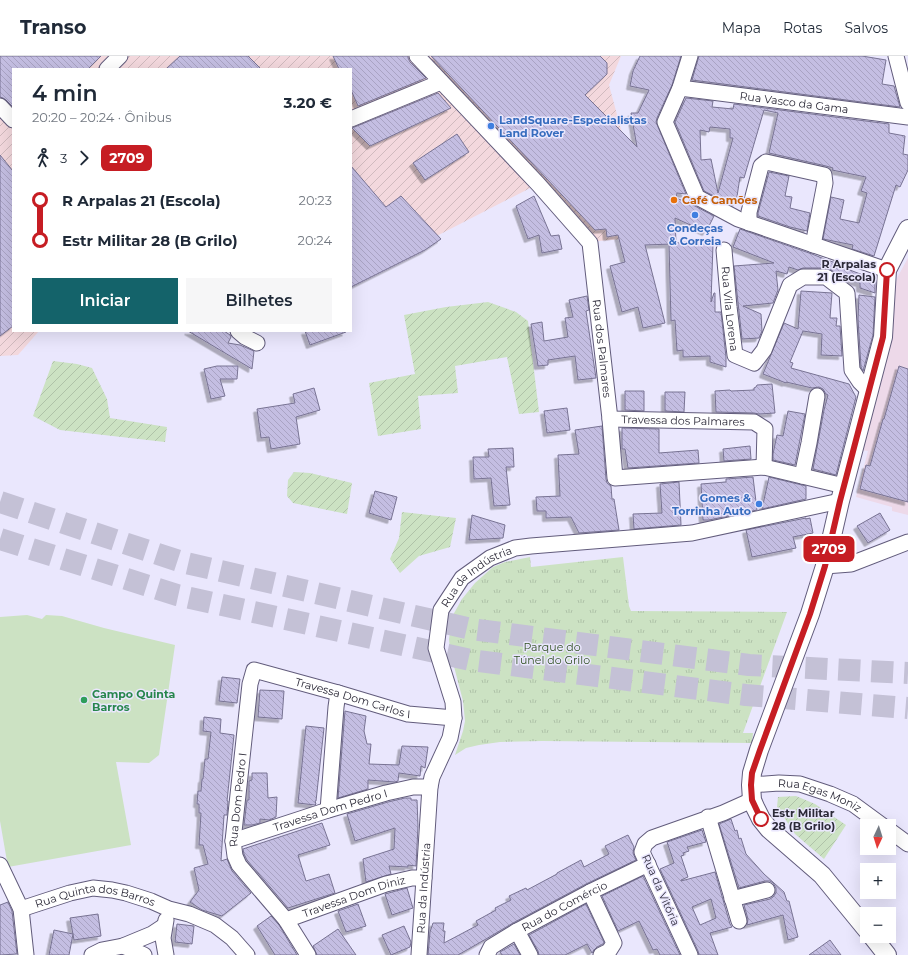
<!DOCTYPE html>
<html lang="pt">
<meta charset="utf-8">
<style>
:root{--surface:#fff;--page:#f6f6f7;--text:#1f2937;--muted:#747a83;--line:#e0e1e3;--accent:#14636a}
body{margin:0;font-family:Montserrat,sans-serif;background:var(--page);color:var(--text);height:100vh;display:flex;flex-direction:column;font-size:15px;white-space:nowrap}
*{box-sizing:border-box;margin:0}
p{font-size:13px;color:var(--muted)}
.icon{flex:none;width:22px;height:22px;fill:none;stroke:currentColor;stroke-width:2;stroke-linecap:round;stroke-linejoin:round}
.map{position:relative;flex:1;overflow:hidden}
.panel{position:absolute;left:12px;top:12px;width:340px;height:264px;display:flex;flex-direction:column;background:var(--surface);border-radius:0px;box-shadow:0 4px 16px #0002}
.panel>*{flex:none}
.badge{padding:0 8px;border-radius:6px;font-size:14px;line-height:26px}
.needle{width:26px;rotate:184deg}
.controls{position:absolute;left:860px;top:763px;display:grid;gap:8px}
.controls a{display:grid;place-items:center;width:36px;height:36px;border-radius:0px;background:var(--surface);box-shadow:0 4px 16px #0002;font-size:20px}
.map>.badge{position:absolute;translate:-50% -50%;box-shadow:0 0 0 2px #fff}
.legs{display:flex;align-items:center;gap:6px;height:44px;padding:0 20px;font-size:13px}
.legs p{margin-inline-start:auto}
.head{display:flex;align-items:center;justify-content:space-between;height:68px;padding:0 20px}
h1{font-size:22px;font-weight:600;line-height:30px}
.action{display:flex;gap:8px;margin-top:auto;padding:8px 20px}
.action a{flex:1;height:46px;border-radius:0px;background:var(--accent);color:#fff;font-size:16px;font-weight:600;line-height:46px;text-align:center}
.action a+a{background:var(--page);color:var(--text)}
ul{padding:0 20px;list-style:none}
li{display:flex;align-items:center;gap:14px;height:40px;font-size:15px}
li i{display:grid;place-items:center;width:6px;height:100%;margin:0 5px;background:currentColor}
li i::after{content:'';width:10px;height:10px;margin:-5px;border:3px solid;border-radius:50%;background:var(--surface)}
li p{margin-inline-start:auto}
li:first-child i{background:linear-gradient(#0000 50%,currentColor 0)}
li:last-child i{background:linear-gradient(currentColor 50%,#0000 0)}
header{display:flex;align-items:center;gap:24px;box-sizing:border-box;height:56px;padding:0 20px;background:var(--surface);border-bottom:1px solid var(--line)}
header strong{font-size:19px}
nav{display:flex;gap:22px;margin-inline-start:auto;font-size:14px}
.map>svg:first-child{display:block}
.industrial{fill:url(#industrial-furrows)}
.education{fill:#edd9e9}
.park{fill:url(#park-tufts)}
.garden{fill:url(#garden-furrows)}
.pitch{fill:#cce2c3}
.building{fill:url(#building-back-hatch);stroke:#787393;fill-rule:evenodd;filter:url(#shadow)}
.lines{fill:none;stroke-linecap:round;stroke-linejoin:round}
.trunk-tunnel{stroke:#c4c1d6;stroke-width:22;stroke-dasharray:22 11;stroke-linecap:butt}
.minor-casing{stroke:#625c7c;stroke-width:17}
.tertiary-casing{stroke:#625c7c;stroke-width:20}
.minor{stroke:#fff;stroke-width:15}
.tertiary{stroke:#fff;stroke-width:18}
.line-1-casing{stroke:#fff;stroke-width:9}
.line-1{stroke:#c61d23;stroke-width:6}
.shop-dot{fill:#3f7fe0;stroke:#eae7fd;stroke-width:1.5}
.food-dot{fill:#e8710a;stroke:#eae7fd;stroke-width:1.5}
.stop-1-dot{fill:#fff;stroke:#c61d23;stroke-width:2}
.leisure-dot{fill:#2e9e5b;stroke:#eae7fd;stroke-width:1.5}
.labels{text-anchor:middle;dominant-baseline:central;stroke-width:3;stroke-linejoin:round;paint-order:stroke}
.street-label{font-size:11px;fill:#2c2a38;stroke:#eae7fd}
.shop-label{font-size:11px;font-weight:bold;fill:#366cbe;stroke:#eae7fd;text-anchor:start}
.food-label{font-size:11px;font-weight:bold;fill:#c56008;stroke:#eae7fd;text-anchor:start}
.stop-label{font-size:11px;font-weight:bold;fill:#2c2a38;stroke:#eae7fd;text-anchor:end}
.park-label{font-size:11px;fill:#315122;stroke:#eae7fd}
.leisure-label{font-size:11px;font-weight:bold;fill:#27864d;stroke:#eae7fd;text-anchor:start}
</style>
<header>
<strong>Transo</strong>
<nav><a>Mapa</a><a>Rotas</a><a>Salvos</a></nav>
</header>
<div class="map">
<svg width="908" height="899" viewBox="0 0 908 899">
<defs>
<pattern id="industrial-furrows" width="10" height="10" patternUnits="userSpaceOnUse"><rect width="10" height="10" fill="#f3d8dd"/><path d="M-1 1l2-2M0 10L10 0M9 11l2-2" fill="none" stroke="#d0babe"/></pattern>
<pattern id="park-tufts" width="24" height="20" patternUnits="userSpaceOnUse"><rect width="24" height="20" fill="#cce2c3"/><path d="M3 7l-1-3M5 7V3M7 7l1-3M15 17l-1-3M17 17v-4M19 17l1-3" fill="none" stroke="#afc2a8"/></pattern>
<pattern id="garden-furrows" width="10" height="10" patternUnits="userSpaceOnUse"><rect width="10" height="10" fill="#cce2c3"/><path d="M-1 1l2-2M0 10L10 0M9 11l2-2" fill="none" stroke="#afc2a8"/></pattern>
<pattern id="building-back-hatch" width="6" height="6" patternUnits="userSpaceOnUse"><rect width="6" height="6" fill="#c4bee2"/><path d="M-1 5l2 2M0 0l6 6M5-1l2 2" fill="none" stroke="#a9a3c3"/></pattern>
<filter id="shadow"><feDropShadow dx="-3.5" dy="3.5" stdDeviation="0" flood-color="#0004"/></filter>
</defs>
<rect width="100%" height="100%" fill="#eae7fd"/>
<path class="industrial" d="M 0,0 L 621,0 L 609,29 L 650,181 L 598,185 L 538,128 L 351,224 L 351,13 L 13,13 L 13,275 L 39,275 L 18,299 L 0,300 Z"/>
<path class="education" d="M 908,202 L 908,459 L 892,455 L 892,451 L 856,441 L 868,395 L 861,394 L 890,290 L 894,237 L 897,222 Z"/>
<path class="park" d="M 530,501 L 531,511 L 623,501 L 629,550 L 631,555 L 787,556 L 743,677 L 753,677 L 752,687 L 542,685 L 500,686 L 479,689 L 466,692 L 455,699 L 463,675 L 465,665 L 463,645 L 450,595 L 449,583 L 453,559 L 462,543 L 475,527 L 493,511 L 505,506 Z"/>
<g class="garden">
<path d="M 488,246 L 516,256 L 528,265 L 539,356 L 519,358 L 507,301 L 455,310 L 458,337 L 418,340 L 421,373 L 378,380 L 369,327 L 415,318 L 404,259 L 446,251 Z"/>
<path d="M 53,305 L 77,308 L 92,312 L 107,343 L 110,362 L 167,371 L 165,386 L 60,374 L 33,360 Z"/>
<path d="M 294,416 L 310,417 L 352,427 L 347,458 L 293,447 L 287,440 L 288,424 Z"/>
<path d="M 402,456 L 456,462 L 450,491 L 419,500 L 400,517 L 390,503 L 399,482 Z"/>
<path d="M 796,740 L 815,748 L 846,769 L 824,803 L 795,778 L 777,751 L 778,741 Z"/>
</g>
<path class="pitch" d="M 27,559 L 42,563 L 46,559 L 62,560 L 104,572 L 175,589 L 159,699 L 149,707 L 116,706 L 131,789 L 8,811 L 0,765 L 0,561 Z"/>
<g class="building">
<path d="M 0,0 L 101,0 L 88,13 L 13,13 L 13,51 L 6,44 L 3,42 L 0,41 Z"/>
<path d="M 180,0 L 248,0 L 261,13 L 166,13 Z"/>
<path d="M 333,0 L 408,0 L 408,2 L 410,6 L 426,22 L 358,50 L 351,34 L 351,13 L 339,13 Z"/>
<path d="M 431,0 L 600,0 L 607,7 L 607,18 L 585,39 L 637,91 L 631,57 L 638,57 L 649,34 L 630,30 L 633,15 L 640,0 L 681,0 L 672,29 L 657,62 L 656,66 L 686,138 L 677,137 L 676,142 L 691,148 L 714,160 L 706,176 L 675,162 L 676,187 L 701,185 L 700,188 L 713,188 L 711,246 L 714,237 L 715,237 L 715,256 L 721,256 L 726,301 L 726,311 L 710,306 L 710,300 L 683,301 L 683,294 L 677,295 L 675,264 L 671,265 L 669,188 L 672,188 L 645,189 L 665,267 L 643,272 L 638,251 L 622,256 L 610,210 L 625,206 L 618,179 L 607,181 L 606,173 L 595,174 Z"/>
<path d="M 699,0 L 862,0 L 886,4 L 882,28 L 894,30 L 900,51 L 692,24 Z"/>
<path d="M 438,37 L 451,52 L 370,90 L 352,72 Z"/>
<path d="M 686,42 L 713,45 L 712,51 L 733,53 L 734,48 L 889,68 L 889,77 L 905,80 L 903,98 L 908,99 L 908,114 L 900,131 L 896,129 L 874,200 L 852,193 L 853,189 L 823,183 L 831,141 L 844,144 L 840,163 L 859,167 L 867,137 L 861,135 L 866,121 L 832,114 L 833,112 L 826,110 L 769,97 L 778,57 L 764,54 L 744,122 L 740,121 L 736,147 L 722,144 L 704,135 L 675,66 ZM 710,71 L 730,73 L 730,82 L 733,82 L 718,137 L 711,103 L 701,104 L 700,74 L 709,76 Z"/>
<path d="M 457,78 L 469,96 L 425,124 L 413,107 Z"/>
<path d="M 0,99 L 13,115 L 13,270 L 0,280 Z"/>
<path d="M 351,110 L 386,151 L 401,140 L 441,183 L 425,194 L 351,231 Z"/>
<path d="M 769,116 L 789,120 L 785,140 L 792,141 L 790,152 L 810,157 L 807,175 L 790,171 L 758,160 L 758,157 Z"/>
<path d="M 534,140 L 551,180 L 559,179 L 562,193 L 542,197 L 539,179 L 528,183 L 516,150 Z"/>
<path d="M 740,173 L 812,198 L 827,204 L 842,209 L 842,211 L 876,224 L 875,228 L 875,237 L 860,232 L 860,227 L 842,222 L 831,214 L 826,212 L 803,212 L 798,214 L 789,211 L 787,218 L 776,215 L 778,234 L 773,247 L 743,250 L 761,258 L 762,275 L 759,282 L 742,283 L 734,210 L 774,207 L 733,191 Z"/>
<path d="M 801,235 L 832,237 L 830,262 L 837,262 L 836,270 L 840,270 L 842,300 L 821,299 L 822,278 L 803,275 L 790,306 L 793,307 L 791,312 L 849,328 L 856,341 L 836,419 L 813,413 L 824,354 L 828,339 L 826,338 L 823,333 L 819,331 L 812,332 L 786,326 L 786,327 L 763,318 L 784,267 L 798,273 Z"/>
<path d="M 859,239 L 875,241 L 873,279 L 863,315 L 861,311 L 858,263 Z"/>
<path d="M 587,240 L 589,254 L 586,255 L 596,322 L 578,324 L 575,300 L 548,304 L 548,309 L 538,310 L 531,268 L 542,266 L 544,285 L 568,281 L 565,262 L 573,261 L 569,244 Z"/>
<path d="M 188,275 L 224,275 L 230,279 L 231,281 L 228,287 L 240,289 L 254,295 L 252,313 Z"/>
<path d="M 305,275 L 345,275 L 346,276 L 310,289 Z"/>
<path d="M 217,310 L 238,310 L 237,323 L 220,323 L 225,340 L 211,343 L 204,313 Z"/>
<path d="M 899,310 L 908,313 L 908,446 L 860,433 L 866,409 L 870,410 L 883,363 L 884,363 Z"/>
<path d="M 772,328 L 775,357 L 759,358 L 754,357 L 716,356 L 715,335 L 730,334 L 731,335 L 754,334 L 754,332 L 756,331 L 757,329 Z"/>
<path d="M 314,332 L 320,354 L 296,361 L 300,388 L 271,393 L 269,381 L 261,382 L 257,353 L 295,347 L 293,338 Z"/>
<path d="M 625,335 L 644,335 L 644,355 L 625,354 Z"/>
<path d="M 665,336 L 685,336 L 684,356 L 665,355 Z"/>
<path d="M 567,352 L 570,374 L 547,377 L 544,355 Z"/>
<path d="M 788,355 L 805,358 L 795,409 L 773,404 L 773,398 L 777,379 L 783,380 Z"/>
<path d="M 602,370 L 606,423 L 607,427 L 611,430 L 612,443 L 614,443 L 619,474 L 579,477 L 571,461 L 546,462 L 546,455 L 537,455 L 536,441 L 560,440 L 558,399 L 579,398 L 575,374 Z"/>
<path d="M 622,372 L 659,373 L 659,397 L 698,394 L 699,407 L 628,412 L 625,393 L 622,393 Z"/>
<path d="M 750,390 L 751,403 L 724,405 L 723,393 Z"/>
<path d="M 513,392 L 514,411 L 506,411 L 510,449 L 494,450 L 491,422 L 474,423 L 473,401 L 489,401 L 488,393 Z"/>
<path d="M 753,421 L 757,454 L 709,464 L 703,464 L 701,428 L 726,426 L 726,423 Z"/>
<path d="M 769,421 L 806,430 L 806,443 L 762,453 Z"/>
<path d="M 679,426 L 681,469 L 634,473 L 633,458 L 662,457 L 660,428 Z"/>
<path d="M 375,435 L 397,441 L 391,464 L 369,457 Z"/>
<path d="M 880,457 L 890,474 L 868,487 L 857,470 Z"/>
<path d="M 472,459 L 505,469 L 503,482 L 469,484 Z"/>
<path d="M 806,462 L 806,463 L 810,462 L 813,477 L 793,481 L 796,492 L 752,501 L 746,474 Z"/>
<path d="M 222,621 L 240,623 L 237,647 L 219,645 Z"/>
<path d="M 260,634 L 284,635 L 282,663 L 258,661 Z"/>
<path d="M 345,655 L 366,660 L 364,675 L 367,688 L 371,688 L 369,708 L 399,709 L 402,690 L 428,691 L 425,712 L 421,710 L 420,720 L 399,717 L 398,725 L 395,726 L 368,724 L 368,733 L 338,742 Z"/>
<path d="M 204,661 L 221,663 L 220,677 L 234,679 L 227,745 L 228,745 L 227,759 L 224,759 L 221,805 L 227,803 L 232,815 L 251,837 L 222,860 L 202,854 L 190,846 L 199,834 L 194,812 L 208,808 L 203,789 L 199,789 L 201,757 L 199,757 L 199,748 L 197,748 L 198,735 L 201,735 L 202,723 L 203,723 L 205,703 L 208,703 L 211,676 L 203,675 Z"/>
<path d="M 306,670 L 324,672 L 316,745 L 315,745 L 316,748 L 315,749 L 298,747 Z"/>
<path d="M 252,717 L 267,717 L 268,742 L 277,741 L 276,761 L 269,764 L 260,763 L 260,767 L 252,769 L 244,769 L 247,744 L 249,744 L 249,725 L 252,724 Z"/>
<path d="M 405,742 L 411,742 L 411,744 L 417,744 L 418,770 L 416,810 L 408,809 L 408,811 L 389,810 L 391,818 L 366,826 L 363,803 L 394,793 L 395,772 L 355,785 L 347,758 L 388,746 Z"/>
<path d="M 731,763 L 735,775 L 737,774 L 739,783 L 741,782 L 746,798 L 764,818 L 784,836 L 787,845 L 789,845 L 798,881 L 788,884 L 783,859 L 747,869 L 748,863 L 744,849 L 770,843 L 773,841 L 776,837 L 776,832 L 773,827 L 770,825 L 765,825 L 739,832 L 719,768 Z"/>
<path d="M 322,767 L 330,789 L 298,799 L 306,825 L 329,818 L 335,837 L 288,852 L 247,804 L 244,798 L 243,793 Z"/>
<path d="M 702,774 L 706,786 L 687,791 L 689,795 L 683,797 L 684,799 L 681,800 L 688,821 L 681,824 L 681,825 L 715,816 L 730,868 L 732,871 L 710,877 L 718,899 L 699,899 L 698,895 L 660,813 L 674,807 L 667,786 ZM 711,843 L 716,862 L 700,869 L 692,851 Z"/>
<path d="M 628,779 L 634,791 L 633,797 L 636,804 L 586,828 L 513,867 L 486,883 L 458,899 L 428,899 L 430,876 L 433,867 L 444,867 L 443,875 L 445,875 L 444,887 L 478,869 L 476,865 L 496,854 L 495,852 L 511,844 L 509,840 L 526,832 L 527,834 L 557,818 L 557,817 L 581,804 L 584,811 L 609,798 L 605,790 Z"/>
<path d="M 643,820 L 680,899 L 660,899 L 657,893 L 653,894 L 639,865 L 618,875 L 602,840 Z"/>
<path d="M 407,832 L 413,852 L 392,859 L 385,838 Z"/>
<path d="M 8,846 L 12,855 L 17,898 L 0,899 L 0,849 Z"/>
<path d="M 358,848 L 366,870 L 346,876 L 338,855 Z"/>
<path d="M 586,848 L 604,886 L 603,888 L 597,891 L 594,894 L 592,897 L 587,888 L 565,899 L 539,899 L 538,895 L 529,879 Z"/>
<path d="M 98,858 L 101,880 L 74,884 L 70,862 Z"/>
<path d="M 271,860 L 279,869 L 297,899 L 275,899 L 257,870 Z"/>
<path d="M 177,868 L 194,870 L 192,888 L 175,886 Z"/>
<path d="M 404,870 L 411,886 L 410,891 L 391,899 L 382,879 Z"/>
<path d="M 338,873 L 356,899 L 317,899 L 313,890 Z"/>
<path d="M 54,874 L 73,878 L 69,899 L 49,899 Z"/>
<path d="M 830,884 L 841,899 L 809,899 Z"/>
<path d="M 514,888 L 520,899 L 502,899 L 500,896 Z"/>
</g>
<g class="lines">
<g class="trunk-tunnel">
<path d="M 0,446 L 182,506 L 471,573 L 749,609 L 908,617"/>
<path d="M 0,483 L 177,539 L 471,604 L 746,639 L 908,652"/>
</g>
<defs>
<g id="minor">
<path id="s1" d="M 417,0 L 538,128 L 590,187 L 610,363 L 615,422 L 764,411 L 844,430"/>
<path d="M 690,0 L 680,32 L 665,66 L 697,141 L 738,163 L 887,214"/>
<path d="M 896,0 L 908,47"/>
<path d="M 107,13 L 120,0"/>
<path id="s2" d="M 680,32 L 908,61"/>
<path d="M 0,50 L 13,64"/>
<path d="M 351,63 L 441,26"/>
<path d="M 749,167 L 749,156 L 761,110 L 766,106 L 824,119 L 825,127 L 813,189"/>
<path id="s3" d="M 724,194 L 729,251 L 735,299 L 754,307 L 764,294 L 790,229 L 803,221 L 826,221 L 847,237 L 852,314 L 860,326 L 869,335"/>
<path d="M 238,275 L 245,281 L 257,287"/>
<path id="s4" d="M 610,363 L 754,366 L 765,373 L 764,411"/>
<path d="M 802,420 L 809,387 L 817,340"/>
<path d="M 825,510 L 851,508 L 908,486"/>
<path id="s5" d="M 751,729 L 779,727 L 800,728 L 830,738 L 853,748 L 883,770"/>
<path d="M 328,754 L 336,651 L 338,637"/>
<path d="M 708,761 L 739,865"/>
<path d="M 889,774 L 908,788"/>
<path id="s6" d="M 233,785 L 328,754 L 386,737 L 413,731 L 430,731"/>
<path d="M 0,809 L 21,853 L 26,899"/>
<path d="M 590,836 L 614,887 L 609,895 L 601,899"/>
<path d="M 732,843 L 767,834"/>
<path id="s7" d="M 21,853 L 70,837 L 93,832 L 112,834 L 126,837 L 151,845 L 169,853 L 189,858 L 215,869 L 232,882 L 247,899"/>
<path id="s8" d="M 286,864 L 386,828 L 412,822 L 424,822"/>
<path d="M 517,875 L 530,899"/>
<path d="M 123,890 L 144,899"/>
<path d="M 92,899 L 102,894 L 123,890 L 152,878 L 164,870"/>
<path d="M 166,899 L 163,882 L 166,864"/>
<path id="s9" d="M 308,899 L 286,864 L 239,809 L 235,800 L 233,785 L 250,628 L 254,614 L 338,637 L 408,658 L 454,662"/>
<path id="s10" d="M 419,899 L 430,731 L 432,721 L 450,682 L 454,662 L 453,646 L 436,592 L 441,554 L 462,522 L 490,502 L 515,492 L 531,490 L 692,477 L 840,445"/>
<path id="s11" d="M 487,899 L 491,891 L 517,875 L 590,836 L 648,808"/>
<path d="M 690,899 L 642,796 L 645,788 L 652,782 L 723,757 L 752,744"/>
</g>
<g id="tertiary">
<path d="M 867,874 L 822,819 L 769,773 L 761,763 L 755,751 L 752,744 L 751,729 L 752,717 L 759,694 L 810,558 L 825,510 L 840,445 L 883,281 L 887,214 L 908,173"/>
<path d="M 872,880 L 887,899"/>
</g>
</defs>
<use href="#minor" class="minor-casing"/>
<use href="#tertiary" class="tertiary-casing"/>
<use href="#minor" class="minor"/>
<use href="#tertiary" class="tertiary"/>
</g>
<g class="lines">
<defs>
<path id="line-1" d="M 761,763 L 752,744 L 751,729 L 752,717 L 760,694 L 810,558 L 825,510 L 840,445 L 883,281 L 887,214"/>
</defs>
<use href="#line-1" class="line-1-casing"/>
<use href="#line-1" class="line-1"/>
</g>
<g class="shop-dot">
<circle cx="491" cy="70" r="4"/>
<circle cx="695" cy="159" r="4"/>
<circle cx="759" cy="448" r="4"/>
</g>
<circle class="food-dot" cx="674" cy="144" r="4"/>
<g class="stop-1-dot">
<circle cx="887" cy="214" r="7"/>
<circle cx="761" cy="763" r="7"/>
</g>
<circle class="leisure-dot" cx="84" cy="644" r="4"/>
<g class="labels">
<g class="street-label">
<text stroke="none"><textPath href="#s2" startOffset="115">Rua Vasco da Gama</textPath></text>
<text stroke="none"><textPath href="#s3" startOffset="59">Rua Vila Lorena</textPath></text>
<text stroke="none"><textPath href="#s1" startOffset="361">Rua dos Palmares</textPath></text>
<text stroke="none"><textPath href="#s4" startOffset="73">Travessa dos Palmares</textPath></text>
<text stroke="none"><textPath href="#s10" startOffset="403">Rua da Indústria</textPath></text>
<text stroke="none"><textPath href="#s9" startOffset="414">Travessa Dom Carlos I</textPath></text>
<text stroke="none"><textPath href="#s5" startOffset="71">Rua Egas Moniz</textPath></text>
<text stroke="none"><textPath href="#s9" startOffset="180">Rua Dom Pedro I</textPath></text>
<text stroke="none"><textPath href="#s6" startOffset="102">Travessa Dom Pedro I</textPath></text>
<text stroke="none"><textPath href="#s10" startOffset="67">Rua da Indústria</textPath></text>
<text transform="translate(661 834) rotate(66)">Rua da Vitória</text>
<text stroke="none"><textPath href="#s8" startOffset="72">Travessa Dom Diniz</textPath></text>
<text stroke="none"><textPath href="#s7" startOffset="77">Rua Quinta dos Barros</textPath></text>
<text stroke="none"><textPath href="#s11" startOffset="93">Rua do Comércio</textPath></text>
</g>
<g class="shop-label">
<text x="499" y="64">LandSquare-Especialistas<tspan x="499" dy="13">Land Rover</tspan></text>
<text x="695" y="172" text-anchor="middle">Condeças<tspan x="695" dy="13">&amp; Correia</tspan></text>
<text x="751" y="442" text-anchor="end">Gomes &amp;<tspan x="751" dy="13">Torrinha Auto</tspan></text>
</g>
<g class="food-label">
<text x="682" y="144">Café Camões</text>
</g>
<g class="stop-label">
<text x="876" y="208">R Arpalas<tspan x="876" dy="13">21 (Escola)</tspan></text>
<text x="772" y="757" text-anchor="start">Estr Militar<tspan x="772" dy="13">28 (B Grilo)</tspan></text>
</g>
<g class="park-label">
<text x="552" y="591">Parque do<tspan x="552" dy="13">Túnel do Grilo</tspan></text>
</g>
<g class="leisure-label">
<text x="92" y="638">Campo Quinta<tspan x="92" dy="13">Barros</tspan></text>
</g>
</g>
</svg>
<div class="controls">
<a><svg class="needle" viewBox="-14 -14 28 28"><path d="M0-13l5 13h-10z" fill="#e53935"/><path d="M0 13l5-13h-10z" fill="#747a83"/></svg></a>
<a>+</a>
<a>−</a>
</div>
<b class="badge" style="left:829px;top:493px;background:#c61d23;color:#fff">2709</b>
<section class="panel">
<div class="head"><div><h1>4 min</h1><p>20:20 – 20:24 · Ônibus</p></div><b>3.20 €</b></div>
<div class="legs"><svg class="icon" aria-label="walk" viewBox="0 0 24 24"><circle cx="13" cy="4" r="2"/><path d="M13 8l-2 6 4 7M11 14l-3 7M7 12l3-4h3l4 4"/></svg>3<svg class="icon" aria-label="forward" viewBox="0 0 24 24"><path d="M9 5l7 7-7 7"/></svg><b class="badge" style="background:#c61d23;color:#fff">2709</b></div>
<ul>
<li><i style="color:#c61d23"></i><b>R Arpalas 21 (Escola)</b><p>20:23</p></li>
<li><i style="color:#c61d23"></i><b>Estr Militar 28 (B Grilo)</b><p>20:24</p></li>
</ul>
<div class="action"><a>Iniciar</a><a>Bilhetes</a></div>
</section>
</div>
